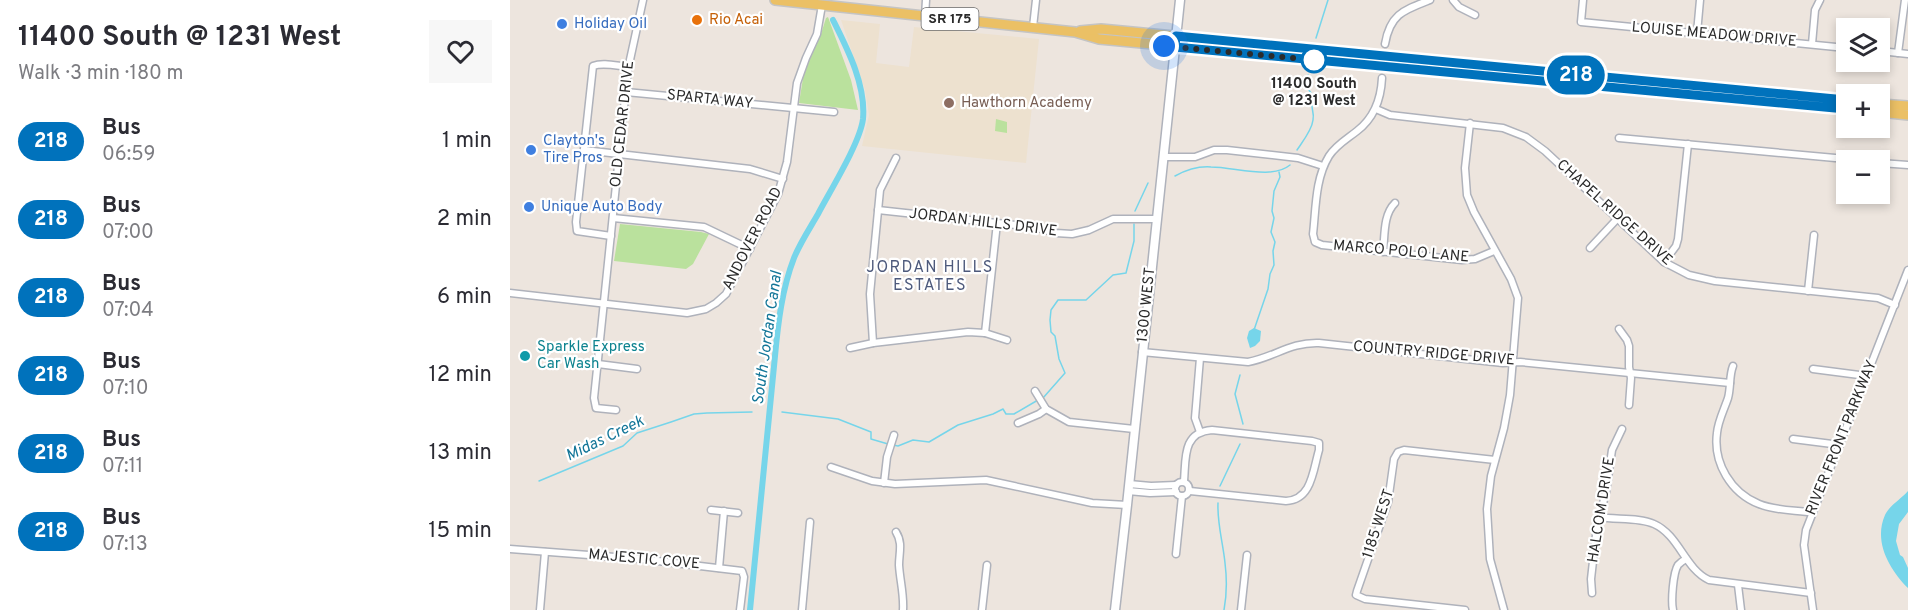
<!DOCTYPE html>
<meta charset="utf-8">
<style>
:root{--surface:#fff;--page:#f7f7f7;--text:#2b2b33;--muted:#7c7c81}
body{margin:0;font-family:Overpass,sans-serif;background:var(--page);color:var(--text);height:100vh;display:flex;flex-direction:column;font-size:22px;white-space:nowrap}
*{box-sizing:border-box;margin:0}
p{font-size:20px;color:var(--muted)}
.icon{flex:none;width:33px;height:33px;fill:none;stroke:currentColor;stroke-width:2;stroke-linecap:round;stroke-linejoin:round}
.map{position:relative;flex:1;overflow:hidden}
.details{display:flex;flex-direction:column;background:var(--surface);width:510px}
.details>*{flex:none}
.badge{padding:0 12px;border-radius:20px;font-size:21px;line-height:39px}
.buttons{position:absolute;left:1326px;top:18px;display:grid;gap:12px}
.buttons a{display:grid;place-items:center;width:54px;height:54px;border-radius:0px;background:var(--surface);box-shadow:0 3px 9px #0003;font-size:30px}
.you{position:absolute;width:30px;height:30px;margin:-15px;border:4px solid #fff;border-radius:50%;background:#1a73e8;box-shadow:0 0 0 9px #1a73e833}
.map>.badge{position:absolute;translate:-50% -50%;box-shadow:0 0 0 3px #fff}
.round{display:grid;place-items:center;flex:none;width:63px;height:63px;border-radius:0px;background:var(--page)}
.headline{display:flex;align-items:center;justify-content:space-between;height:102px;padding:0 18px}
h1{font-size:28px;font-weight:700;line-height:45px}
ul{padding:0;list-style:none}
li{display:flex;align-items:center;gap:18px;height:78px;padding:0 18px}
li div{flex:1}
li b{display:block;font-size:22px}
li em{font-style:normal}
li .badge{min-width:66px;font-weight:700;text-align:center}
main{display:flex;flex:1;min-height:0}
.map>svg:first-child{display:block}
.education{fill:#ede1cf}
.green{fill:#bae19d}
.water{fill:#76d5ea}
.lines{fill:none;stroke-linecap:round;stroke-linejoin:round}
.stream{stroke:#76d5ea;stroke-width:1.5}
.canal{stroke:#76d5ea;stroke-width:6}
.street-casing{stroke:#afb2bb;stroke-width:9}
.secondary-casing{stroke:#afb2bb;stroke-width:11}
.primary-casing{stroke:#c4c4c4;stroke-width:12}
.street{stroke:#fff;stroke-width:6}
.secondary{stroke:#fff;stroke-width:8}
.primary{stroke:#ebc065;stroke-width:9}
.line-casing{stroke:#fff;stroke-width:14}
.line{stroke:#0072bc;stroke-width:9}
.walk{stroke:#2b2b2b;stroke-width:6;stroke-dasharray:0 10.8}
.food-dot{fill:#e8710a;stroke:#fff;stroke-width:2}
.shop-dot{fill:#3f7fe0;stroke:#fff;stroke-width:2}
.stop-dot{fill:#fff;stroke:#0072bc;stroke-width:3}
.education-dot{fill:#8d6e63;stroke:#fff;stroke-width:2}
.culture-dot{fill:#0f9aa8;stroke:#fff;stroke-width:2}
.labels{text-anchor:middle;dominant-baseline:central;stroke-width:4.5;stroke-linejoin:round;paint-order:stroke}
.shield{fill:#fff;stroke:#6b6b6b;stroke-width:1.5}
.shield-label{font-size:14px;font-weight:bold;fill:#2b2b2b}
.food-label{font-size:15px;fill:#c56008;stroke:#fff;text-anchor:start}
.shop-label{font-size:15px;fill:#366cbe;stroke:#fff;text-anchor:start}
.street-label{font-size:15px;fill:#2b2b2b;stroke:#fff}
.stop-label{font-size:15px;font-weight:bold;fill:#2b2b2b;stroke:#fff}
.education-label{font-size:15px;fill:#785e54;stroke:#fff;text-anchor:start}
.culture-label{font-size:15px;fill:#0d838f;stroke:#fff;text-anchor:start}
.neighbourhood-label{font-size:16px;letter-spacing:1.5px;fill:#4d597b;stroke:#fff}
.water-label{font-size:16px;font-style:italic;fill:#137698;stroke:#fff}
</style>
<main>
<section class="details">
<div class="headline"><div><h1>11400 South @ 1231 West</h1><p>Walk · 3 min · 180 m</p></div><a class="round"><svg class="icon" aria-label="heart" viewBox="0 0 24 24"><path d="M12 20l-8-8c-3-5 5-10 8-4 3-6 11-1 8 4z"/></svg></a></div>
<ul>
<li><span class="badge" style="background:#0072bc;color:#fff">218</span><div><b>Bus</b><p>06:59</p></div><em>1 min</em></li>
<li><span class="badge" style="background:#0072bc;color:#fff">218</span><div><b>Bus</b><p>07:00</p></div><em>2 min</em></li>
<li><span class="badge" style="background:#0072bc;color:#fff">218</span><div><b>Bus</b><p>07:04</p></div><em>6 min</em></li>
<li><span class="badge" style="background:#0072bc;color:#fff">218</span><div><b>Bus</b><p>07:10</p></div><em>12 min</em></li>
<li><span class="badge" style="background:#0072bc;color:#fff">218</span><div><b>Bus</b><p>07:11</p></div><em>13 min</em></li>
<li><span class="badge" style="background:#0072bc;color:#fff">218</span><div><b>Bus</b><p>07:13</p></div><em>15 min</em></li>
</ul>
</section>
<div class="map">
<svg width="1398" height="610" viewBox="0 0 1398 610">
<rect width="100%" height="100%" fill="#ede5de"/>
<path class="education" d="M 331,20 L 370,24 L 366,63 L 399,67 L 404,27 L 529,39 L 516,163 L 352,146 L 359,115 L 355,90 Z"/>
<g class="green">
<path d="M 318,17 L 341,80 L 348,110 L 289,103 L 294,72 L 311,34 L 316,18 Z"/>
<path d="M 486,119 L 497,122 L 497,133 L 485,131 Z"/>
<path d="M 110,224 L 191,232 L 199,234 L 183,264 L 176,269 L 104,261 Z"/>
</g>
<g class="water">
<path d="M 744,328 L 751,331 L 750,341 L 745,346 L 740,348 L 737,338 L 739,331 Z"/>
<path d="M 1398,491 L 1398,512 L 1389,524 L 1386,541 L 1390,555 L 1393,557 L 1398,568 L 1398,588 C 1380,570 1363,542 1375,515 C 1379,506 1391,499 1398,491 Z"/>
</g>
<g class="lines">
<g class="stream">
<path d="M 806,38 L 818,0"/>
<path d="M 787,150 C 793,141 802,130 803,120 C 805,111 799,107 803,96 L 796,86 L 798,75"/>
<path d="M 665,176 C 676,170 688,166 701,167 C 725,167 762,180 780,165"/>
<path d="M 625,211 L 638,183"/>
<path d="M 744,330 L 758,289 L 760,274 L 764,265 L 763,251 L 765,242 L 761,232 L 764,218 L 762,211 L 764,191 L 770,177 L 769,172"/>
<path d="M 730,375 L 725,394 L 733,424"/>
<path d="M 533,398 L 555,373 L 549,359 L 545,336 L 541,332 L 540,320 L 541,310 L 548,300 L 576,300 L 603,275 L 616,273 L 624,241 L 624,224"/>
<path d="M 272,412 L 328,419 L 361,432 L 361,439 L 378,444"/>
<path d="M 383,445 L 388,446 L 403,440 L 419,442 L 448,425 L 483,414 L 493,409 L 496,414 L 504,414 L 528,400"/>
<path d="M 29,481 L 113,446 L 127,433 L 161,422 L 184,414 L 197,413 L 242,412"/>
<path d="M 710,486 L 730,444"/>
<path d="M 708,503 C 707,523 713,543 715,563 C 717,579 717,594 714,610"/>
</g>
<path class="canal" d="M 240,610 L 265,356 C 268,323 272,289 284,258 C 290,243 300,228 308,214 C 320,191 350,143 353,119 C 356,85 338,50 323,20"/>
<defs>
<g id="street">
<path d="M 943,0 L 949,7 L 965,15"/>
<path d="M 1073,0 L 1071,22 L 1336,48"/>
<path d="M 415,16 L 416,0"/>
<path d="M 523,27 L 526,0"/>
<path d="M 1187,33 L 1190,0"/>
<path d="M 875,44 C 880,14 894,10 920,0"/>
<path d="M 1302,44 L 1305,10 L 1310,0"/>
<path d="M 1370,51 L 1398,54"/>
<path d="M 1388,53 L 1395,0"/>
<path d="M 872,78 C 871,99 864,118 847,131 C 837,139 826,145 819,156 C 805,179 806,208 803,234 L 805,242 L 812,245 L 952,260 L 965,259 L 984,251"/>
<path d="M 116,92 L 324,112"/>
<path d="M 866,109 L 880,115 L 993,128 L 1016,137 L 1035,151 L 1154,262 L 1179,275 L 1205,281 L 1368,298 L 1385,305"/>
<path d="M 960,123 L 955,168 L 957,195 L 964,212 L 1001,279 L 1008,298 L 1000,395 L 994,428 L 981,476 L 977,509 L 980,559 L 994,610"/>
<path d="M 1109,138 L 1347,160"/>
<path d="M 74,150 L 240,169 L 273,179"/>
<path d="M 654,157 L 685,157 L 704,150 L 717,150 L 788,158 L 813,166"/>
<path d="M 1370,163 L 1398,165"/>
<path d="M 368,210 L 524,227 L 546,233 L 562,234 L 579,230 L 603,219 L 647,219"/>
<path d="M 103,218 L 194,227 L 240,249"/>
<path d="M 101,236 L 67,231 L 66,222 L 83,66 C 93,62 107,66 119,67"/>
<path d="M 1080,248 L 1107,219"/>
<path d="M 873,252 C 875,235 873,215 885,203"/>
<path d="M 1154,262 L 1166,246 L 1168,239 L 1178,144"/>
<path d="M 1298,291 L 1304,235"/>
<path d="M 0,293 L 177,313 L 196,309 L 206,303 L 216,294 L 268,194 L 277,162 L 287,83 L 296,58 L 307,34 L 312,5"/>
<path d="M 1109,329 L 1117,340 L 1119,346 L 1119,367 L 1121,378 L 1119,405"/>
<path d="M 475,333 L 487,223"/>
<path d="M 363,343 L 360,294 L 370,190 L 386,158"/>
<path d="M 340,348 L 363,343 L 458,332 L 475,333 L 497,340"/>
<path d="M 632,352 L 738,362 C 765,357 780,342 809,343 L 993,363 L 1010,362 L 1220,383"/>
<path d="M 88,364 L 127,369"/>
<path d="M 1223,366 C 1219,376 1221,387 1218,398 C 1214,410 1208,421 1207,433 C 1203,463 1221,493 1249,504 C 1266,511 1286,510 1303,513"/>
<path d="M 1303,369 L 1357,376"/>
<path d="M 525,391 L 536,409 L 559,422 L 624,429"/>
<path d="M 106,410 L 86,408 L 84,398 L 118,69 L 133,0"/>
<path d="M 508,423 L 529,414 L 536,409"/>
<path d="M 690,432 L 685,418 L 690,358"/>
<path d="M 1283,439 L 1330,445"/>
<path d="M 321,467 L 362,481 L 385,484 L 476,480 L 582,503 L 617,505"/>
<path d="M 674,481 C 676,459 672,432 702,430 L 802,441 L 809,443 L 809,450 C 803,470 802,500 776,501 L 680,491"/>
<circle cx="672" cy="489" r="7"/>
<path d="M 374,483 L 377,457 L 384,435"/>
<path d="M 619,484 L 641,486 L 666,485"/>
<path d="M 618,491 L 640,493 L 666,492"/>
<path d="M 201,510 L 228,513"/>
<path d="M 1089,517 C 1106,520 1129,517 1144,524 C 1169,535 1175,569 1199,580 L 1301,593"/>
<path d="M 386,532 C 393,543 389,553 389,565 C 390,581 394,594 393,610"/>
<path d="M 0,549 L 131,559 L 232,571 L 234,577 L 230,610"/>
<path d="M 666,554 L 672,496"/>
<path d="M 209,568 L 214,511"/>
<path d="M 1228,585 L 1231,610"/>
<path d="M 1082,593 L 1081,579 L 1087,526 L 1096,492 L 1102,450 L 1112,429"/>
<path d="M 30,610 L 35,552"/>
<path d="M 292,610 L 300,522"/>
<path d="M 472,610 L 477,565"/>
<path d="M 731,610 L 737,555"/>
<path d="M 955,610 L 855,599 L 846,595 L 847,591 L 878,502 L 884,459 L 888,452 L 894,450 L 985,460"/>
<path d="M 1163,610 C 1161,601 1163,573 1168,565 C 1170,563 1174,560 1176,559"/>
<path d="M 1303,610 L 1294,545 L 1296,530 L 1398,270"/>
</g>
<path id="secondary" d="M 605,610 L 617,505 L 670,0"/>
<g id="primary">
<path d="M 265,0 L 565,32 L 589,39 L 1336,109"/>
<path d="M 570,31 L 591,29 L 1336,100"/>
<path d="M 1370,104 L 1398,106"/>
<path d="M 1370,112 L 1398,115"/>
</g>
</defs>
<use href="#street" class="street-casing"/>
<use href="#secondary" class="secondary-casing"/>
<use href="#primary" class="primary-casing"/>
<use href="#street" class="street"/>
<use href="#secondary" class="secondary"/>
<use href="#primary" class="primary"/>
</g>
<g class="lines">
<defs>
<path id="line" d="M 1336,100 L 666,36 L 665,47 L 1336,109"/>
</defs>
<use href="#line" class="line-casing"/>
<use href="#line" class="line"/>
<path class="walk" d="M 654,46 L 804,60"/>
</g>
<circle class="food-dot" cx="187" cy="20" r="6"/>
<g class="shop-dot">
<circle cx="52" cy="24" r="6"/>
<circle cx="21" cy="150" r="6"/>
<circle cx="19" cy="207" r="6"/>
</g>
<circle class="stop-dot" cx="804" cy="60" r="12"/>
<circle class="education-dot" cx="439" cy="103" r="6"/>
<circle class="culture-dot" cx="15" cy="356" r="6"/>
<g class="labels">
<rect class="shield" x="411.5" y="8" width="57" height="22" rx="4.5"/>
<g class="shield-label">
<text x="440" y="19">SR 175</text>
</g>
<g class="food-label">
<text x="199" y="20">Rio Acai</text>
</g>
<g class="shop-label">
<text x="64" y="24">Holiday Oil</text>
<text x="33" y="141">Clayton's<tspan x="33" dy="17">Tire Pros</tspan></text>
<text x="31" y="207">Unique Auto Body</text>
</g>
<g class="street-label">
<text transform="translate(1204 35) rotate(5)">LOUISE MEADOW DRIVE</text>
<text transform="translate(200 100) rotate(6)">SPARTA WAY</text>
<text transform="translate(113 124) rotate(-84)">OLD CEDAR DRIVE</text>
<text transform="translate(1104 213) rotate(42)">CHAPEL RIDGE DRIVE</text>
<text transform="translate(473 223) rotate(7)">JORDAN HILLS DRIVE</text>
<text transform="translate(243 239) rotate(-63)">ANDOVER ROAD</text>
<text transform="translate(891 252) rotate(5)">MARCO POLO LANE</text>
<text transform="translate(637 305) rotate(-84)">1300 WEST</text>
<text transform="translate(924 354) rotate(5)">COUNTRY RIDGE DRIVE</text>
<text transform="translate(1332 438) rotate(-68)">RIVER FRONT PARKWAY</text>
<text transform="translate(1092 510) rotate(-81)">HALCOM DRIVE</text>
<text transform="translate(869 524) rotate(-72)">1185 WEST</text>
<text transform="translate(134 560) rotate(5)">MAJESTIC COVE</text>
</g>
<g class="stop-label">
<text x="804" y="84">11400 South<tspan x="804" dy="17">@ 1231 West</tspan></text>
</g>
<g class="education-label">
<text x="451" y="103">Hawthorn Academy</text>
</g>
<g class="culture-label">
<text x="27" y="347">Sparkle Express<tspan x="27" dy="17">Car Wash</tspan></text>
</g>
<g class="neighbourhood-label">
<text x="420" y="268">JORDAN HILLS<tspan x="420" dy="18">ESTATES</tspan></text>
</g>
<g class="water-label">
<text transform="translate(258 338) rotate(-82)">South Jordan Canal</text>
<text transform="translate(95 439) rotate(-26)">Midas Creek</text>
</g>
</g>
</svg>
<div class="buttons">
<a><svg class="icon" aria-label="layers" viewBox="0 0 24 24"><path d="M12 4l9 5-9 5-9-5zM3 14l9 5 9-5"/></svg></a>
<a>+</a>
<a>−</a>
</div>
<div class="you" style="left:654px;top:46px"></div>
<b class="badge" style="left:1066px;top:75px;background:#0072bc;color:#fff">218</b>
</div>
</main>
